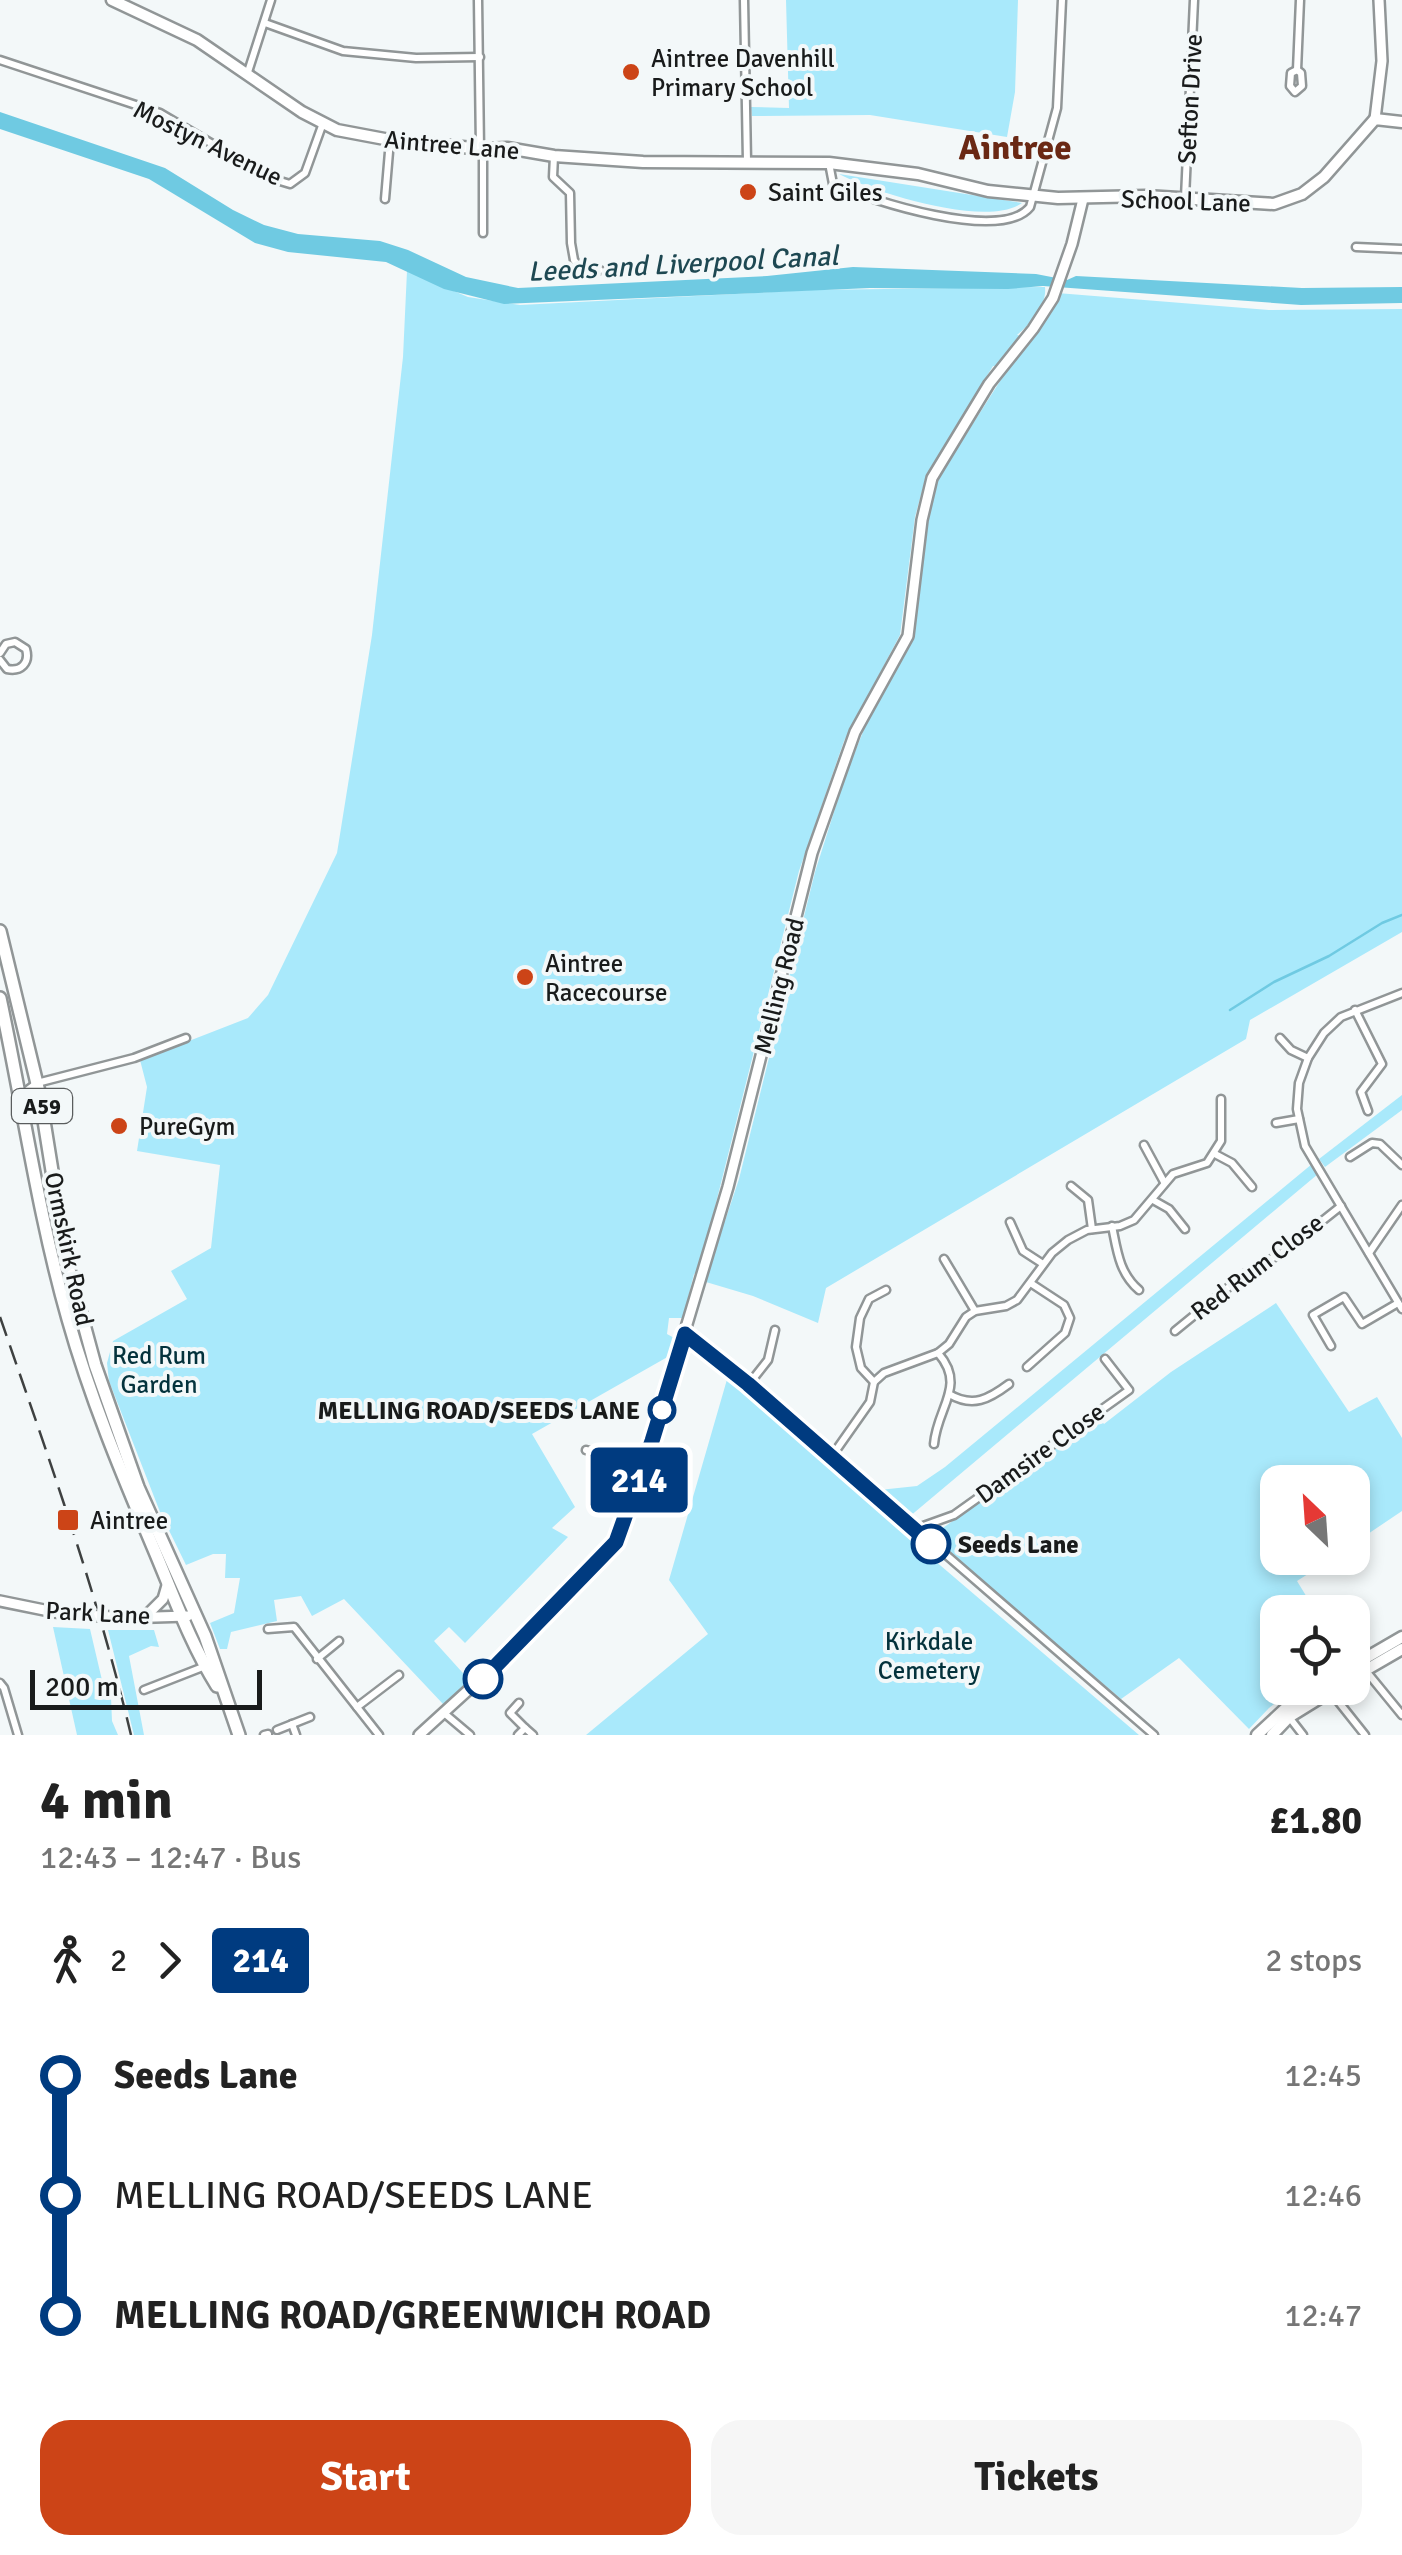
<!DOCTYPE html>
<meta charset="utf-8">
<style>
:root{--surface:#fff;--page:#f6f6f6;--text:#222;--muted:#767676;--accent:#cc4417}
body{margin:0;font-family:Signika,sans-serif;background:var(--page);color:var(--text);height:100vh;display:flex;flex-direction:column;font-size:38px;white-space:nowrap}
*{box-sizing:border-box;margin:0}
p{font-size:32px;color:var(--muted)}
.icon{flex:none;width:55px;height:55px;fill:none;stroke:currentColor;stroke-width:2;stroke-linecap:round;stroke-linejoin:round}
.map{position:relative;height:1735px;overflow:hidden}
.details{display:flex;flex-direction:column;background:var(--surface);flex:1}
.details>*{flex:none}
.badge{padding:0 20px;border-radius:8px;font-size:35px;line-height:65px}
.needle{width:65px;rotate:335deg}
.controls{position:absolute;left:1260px;top:1465px;display:grid;gap:20px}
.controls a{display:grid;place-items:center;width:110px;height:110px;border-radius:20px;background:var(--surface);box-shadow:0 5px 15px #0003;font-size:50px}
.scale{position:absolute;left:30px;bottom:25px;width:232px;box-sizing:border-box;padding-left:10px;border:5px solid #191b1b;border-top:0;font-size:28px;line-height:35px;white-space:nowrap;color:#191b1b;-webkit-text-stroke:8px #f3f8f9;paint-order:stroke}
.map>.badge{position:absolute;translate:-50% -50%;box-shadow:0 0 0 5px #fff}
.legs{display:flex;align-items:center;gap:15px;height:110px;padding:0 40px;font-size:32px}
.legs p{margin-inline-start:auto}
.headline{display:flex;align-items:center;justify-content:space-between;height:170px;padding:0 40px}
h1{font-size:55px;font-weight:800;line-height:75px}
.primary-button{display:flex;gap:20px;margin-top:auto;padding:20px 40px}
.primary-button a{flex:1;height:115px;border-radius:30px;background:var(--accent);color:#fff;font-size:40px;font-weight:800;line-height:115px;text-align:center}
.primary-button a+a{background:var(--page);color:var(--text)}
ul{padding:0 40px;list-style:none}
li{display:flex;align-items:center;gap:35px;height:120px;font-size:38px}
li i{display:grid;place-items:center;width:15px;height:100%;margin:0 12px;background:currentColor}
li i::after{content:'';width:25px;height:25px;margin:-12px;border:8px solid;border-radius:50%;background:var(--surface)}
li p{margin-inline-start:auto}
li:first-child i{background:linear-gradient(#0000 50%,currentColor 0)}
li:last-child i{background:linear-gradient(currentColor 50%,#0000 0)}
.map>svg:first-child{display:block}
.green{fill:#a9e9fb;fill-rule:evenodd}
.water{fill:#6fcae2}
.lines{fill:none;stroke-linecap:round;stroke-linejoin:round}
.stream{stroke:#6fcae2;stroke-width:2.5}
.minor-casing{stroke:#919697;stroke-width:11}
.tertiary-casing{stroke:#919697;stroke-width:14}
.secondary-casing{stroke:#919697;stroke-width:15}
.primary-casing{stroke:#919697;stroke-width:15}
.trunk-casing{stroke:#919697;stroke-width:16}
.minor{stroke:#fff;stroke-width:6}
.tertiary{stroke:#fff;stroke-width:9}
.secondary{stroke:#fff;stroke-width:10}
.primary{stroke:#fff;stroke-width:10}
.trunk{stroke:#fff;stroke-width:11}
.rail{stroke:#3e4141;stroke-width:2.5;stroke-dasharray:20 10;stroke-linecap:butt}
.tertiary-bridge-casing{stroke:#919697;stroke-width:14;stroke-linecap:butt}
.tertiary-bridge{stroke:#fff;stroke-width:9}
.line-1-casing{stroke:#fff;stroke-width:22}
.line-1{stroke:#003b80;stroke-width:15}
.poi-dot{fill:#cc4417;stroke:#f3f8f9;stroke-width:4}
.stop-1-dot{fill:#fff;stroke:#003b80;stroke-width:5}
.labels{text-anchor:middle;dominant-baseline:central;stroke-width:8;stroke-linejoin:round;paint-order:stroke}
.shield{fill:#f3f8f9;stroke:#5a5d5e;stroke-width:2.5}
.shield-label{font-size:22px;font-weight:bold;fill:#191b1b}
.poi-label{font-size:25px;fill:#191b1b;stroke:#f3f8f9;text-anchor:start}
.street-label{font-size:25px;fill:#191b1b;stroke:#f3f8f9}
.park-label{font-size:25px;fill:#04323c;stroke:#f3f8f9}
.stop-label{font-size:25px;font-weight:bold;fill:#191b1b;stroke:#f3f8f9;text-anchor:end}
.water-label{font-size:28px;font-style:italic;fill:#1e4852;stroke:#f3f8f9}
.district-label{font-size:35px;font-weight:bold;fill:#6a2814;stroke:#f3f8f9}
</style>
<div class="map">
<svg width="1402" height="1735" viewBox="0 0 1402 1735">
<rect width="100%" height="100%" fill="#f3f8f9"/>
<g class="green">
<path d="M 786,0 L 1018,0 L 1015,92 L 1007,137 L 870,115 L 752,116 L 751,107 L 789,108 Z"/>
<path d="M 839,174 L 1022,203 C 987,228 875,193 839,174 Z"/>
<path d="M 407,271 L 468,297 L 520,305 L 810,290 L 1045,287 C 1047,305 1032,323 1017,335 L 1032,338 L 1045,321 L 1057,293 L 1269,310 L 1402,309 L 1402,932 L 1250,1020 L 1246,1039 L 826,1288 L 818,1323 L 753,1296 L 706,1282 L 710,1267 L 694,1274 L 683,1318 L 669,1318 L 667,1334 L 676,1339 L 671,1355 L 532,1434 L 575,1507 L 552,1528 L 568,1537 L 465,1643 L 449,1627 L 434,1641 L 471,1682 L 443,1704 L 344,1599 L 312,1616 L 301,1596 L 274,1600 L 277,1621 L 231,1632 L 227,1649 L 220,1649 L 210,1623 L 234,1613 L 240,1578 L 225,1578 L 226,1554 L 213,1554 L 186,1565 L 160,1512 L 109,1381 L 107,1363 L 113,1341 L 187,1299 L 171,1271 L 211,1248 L 220,1165 L 137,1151 L 147,1087 L 140,1060 L 248,1018 L 268,995 L 337,853 L 372,635 L 403,357 ZM 993,366 L 1009,367 L 939,477 L 928,520 L 914,635 L 867,722 L 846,774 L 815,872 L 739,1179 L 725,1221 L 710,1227 L 799,871 L 844,741 L 900,635 L 915,517 L 926,476 Z"/>
<path d="M 1402,1095 L 1402,1110 L 1325,1167 L 1319,1159 Z"/>
<path d="M 1312,1164 L 1318,1174 L 909,1517 L 897,1501 L 879,1490 L 917,1486 L 945,1467 Z"/>
<path d="M 1276,1303 L 1349,1412 L 1377,1397 L 1402,1438 L 1402,1511 L 1353,1544 L 1352,1482 L 1278,1482 L 1278,1558 L 1333,1558 L 1297,1581 L 1316,1612 L 1278,1612 L 1278,1688 L 1294,1688 L 1269,1708 L 1249,1729 L 1179,1658 L 1121,1699 L 930,1537 L 1099,1418 L 1104,1424 L 1171,1372 Z"/>
<path d="M 728,1376 L 927,1554 L 1139,1735 L 586,1735 L 708,1634 L 669,1580 Z"/>
<path d="M 53,1627 L 90,1629 L 105,1693 L 111,1697 L 112,1721 L 118,1735 L 77,1735 Z"/>
<path d="M 108,1630 L 154,1630 L 159,1647 L 151,1646 L 129,1656 L 144,1735 L 134,1735 Z"/>
</g>
<path class="water" d="M 0,112 L 165,168 L 233,210 L 264,225 L 298,234 L 380,241 L 408,250 L 466,277 L 518,288 L 767,276 L 853,267 L 1036,274 L 1067,280 L 1076,276 L 1302,288 L 1402,287 L 1402,303 L 1301,305 L 1043,286 L 1008,289 L 870,288 L 504,304 L 444,289 L 386,262 L 288,252 L 255,243 L 149,179 L 0,129 Z"/>
<g class="lines">
<path class="stream" d="M 1230,1010 L 1274,982 L 1329,956 L 1382,923 L 1402,915"/>
<defs>
<g id="minor">
<path d="M 478,0 L 480,149"/>
<path d="M 744,0 L 747,161"/>
<path d="M 265,23 L 343,51 L 416,58 L 480,57"/>
<path d="M 0,60 L 160,113 L 270,178 L 290,184 L 305,173 L 323,123"/>
<path d="M 1297,70 L 1300,0"/>
<path d="M 1297,70 L 1301,73 L 1302,86 L 1295,92 L 1290,86 L 1291,73 Z"/>
<path d="M 247,75 L 271,0"/>
<path d="M 483,150 L 483,233"/>
<path d="M 554,156 L 553,177 L 570,193 L 571,243 L 574,260 L 581,270 L 600,270"/>
<path d="M 829,163 L 833,184 C 870,200 1001,243 1030,207 L 1057,108 L 1062,0"/>
<path d="M 1185,198 L 1194,0"/>
<path d="M 385,199 L 390,140"/>
<path d="M 1356,247 L 1402,249"/>
<path d="M 0,653 L 6,644 L 15,642 L 26,649 C 30,663 21,672 7,669 L 0,660"/>
<path d="M 1402,993 L 1341,1017 L 1324,1033 L 1308,1058 L 1299,1083 L 1297,1109 L 1305,1146 L 1402,1309"/>
<path d="M 1355,1010 L 1382,1064 L 1361,1092 L 1368,1111"/>
<path d="M 1280,1038 L 1291,1050 L 1308,1058"/>
<path d="M 21,1095 L 37,1083 L 134,1058 L 186,1038"/>
<path d="M 1276,1123 L 1299,1119"/>
<path d="M 1144,1145 L 1164,1182"/>
<path d="M 1215,1154 L 1232,1163 L 1252,1187"/>
<path d="M 1350,1157 L 1372,1143 L 1380,1144 L 1402,1165"/>
<path d="M 1071,1186 L 1088,1200 L 1092,1229"/>
<path d="M 1153,1200 L 1169,1209 L 1185,1229"/>
<path d="M 1010,1222 L 1023,1251 L 1043,1264"/>
<path d="M 1112,1226 C 1117,1250 1119,1273 1139,1290"/>
<path d="M 1369,1253 L 1402,1205"/>
<path d="M 944,1259 L 975,1311"/>
<path d="M 1175,1331 L 1246,1273 L 1282,1253 L 1341,1206"/>
<path d="M 685,1333 L 749,1384 L 1154,1735"/>
<path d="M 1331,1346 L 1313,1315 L 1344,1297 L 1362,1324 L 1398,1303"/>
<path d="M 1027,1367 L 1065,1333 L 1070,1318 L 1064,1305 L 1032,1284"/>
<path d="M 874,1382 L 861,1368 L 856,1347 L 860,1318 L 869,1299 L 886,1290"/>
<path d="M 749,1384 L 768,1360 L 775,1330"/>
<path d="M 949,1394 C 973,1408 989,1399 1009,1384"/>
<path d="M 934,1444 C 937,1407 967,1386 938,1353"/>
<path d="M 586,1450 L 644,1467"/>
<path d="M 832,1456 L 870,1402 L 874,1382 L 884,1373 L 938,1353 L 949,1344 L 966,1317 L 975,1311 L 1006,1306 L 1017,1300 L 1052,1253 L 1068,1240 L 1087,1230 L 1120,1226 L 1134,1220 L 1173,1174 L 1207,1163 L 1221,1141 L 1221,1099"/>
<path d="M 915,1529 L 954,1515 L 1129,1390 L 1105,1359"/>
<path d="M 268,1629 L 294,1627 L 379,1735"/>
<path d="M 317,1659 L 339,1641"/>
<path d="M 1366,1671 L 1402,1715"/>
<path d="M 0,1683 L 4,1688 L 18,1735"/>
<path d="M 144,1690 L 208,1665"/>
<path d="M 1330,1691 L 1365,1735"/>
<path d="M 357,1707 L 399,1675"/>
<path d="M 444,1713 L 470,1735"/>
<path d="M 1289,1717 L 1303,1735"/>
<path d="M 292,1724 L 296,1735"/>
<path d="M 525,1728 L 533,1735"/>
<path d="M 277,1730 L 310,1717"/>
<path d="M 264,1735 L 268,1734"/>
<path d="M 518,1735 L 525,1728 L 510,1713 L 519,1703"/>
</g>
<g id="tertiary">
<path d="M 1375,119 L 1382,61 L 1379,0"/>
<path d="M 0,1601 L 54,1612"/>
<path d="M 146,1616 L 163,1599 L 168,1582"/>
<path d="M 123,1618 L 188,1616"/>
<path d="M 419,1735 L 521,1642 L 600,1562 L 619,1536 L 652,1441 L 728,1187 L 812,853 L 855,732 L 908,636 L 922,520 L 932,478 L 989,384 L 1033,329 L 1053,298 L 1072,244 L 1083,199"/>
</g>
<path id="secondary" d="M 112,0 L 197,40 L 302,112 L 337,130 L 390,140 L 483,149 L 507,148 L 554,156 L 643,162 L 829,163 L 918,174 L 988,191 L 1058,198 L 1146,196 L 1274,204 L 1302,194 L 1324,177 L 1375,119 L 1402,122"/>
<g id="primary">
<path d="M 1352,1666 L 1402,1637"/>
<path d="M 1352,1678 L 1402,1649"/>
<path d="M 1257,1735 L 1286,1708 L 1319,1688"/>
<path d="M 1272,1735 L 1289,1717 L 1336,1688"/>
</g>
<g id="trunk">
<path d="M 0,931 L 40,1096 L 66,1258 L 95,1365 L 138,1487 L 205,1636 L 239,1735"/>
<path d="M 0,998 C 23,1105 38,1214 68,1319 C 90,1397 121,1472 153,1547 C 173,1594 190,1643 217,1686"/>
</g>
</defs>
<use href="#minor" class="minor-casing"/>
<use href="#tertiary" class="tertiary-casing"/>
<use href="#secondary" class="secondary-casing"/>
<use href="#primary" class="primary-casing"/>
<use href="#trunk" class="trunk-casing"/>
<use href="#minor" class="minor"/>
<use href="#tertiary" class="tertiary"/>
<use href="#secondary" class="secondary"/>
<use href="#primary" class="primary"/>
<use href="#trunk" class="trunk"/>
<path class="rail" d="M 0,1317 C 48,1456 97,1592 131,1735"/>
<defs>
<path id="tertiary-bridge" d="M 54,1612 L 123,1618"/>
</defs>
<use href="#tertiary-bridge" class="tertiary-bridge-casing"/>
<use href="#tertiary-bridge" class="tertiary-bridge"/>
</g>
<g class="lines">
<defs>
<path id="line-1" d="M 483,1679 L 616,1542 L 652,1441 L 685,1334 L 748,1384 L 931,1544"/>
</defs>
<use href="#line-1" class="line-1-casing"/>
<use href="#line-1" class="line-1"/>
</g>
<g class="poi-dot">
<circle cx="631" cy="72" r="10"/>
<circle cx="748" cy="192" r="10"/>
<circle cx="525" cy="977" r="10"/>
<circle cx="119" cy="1126" r="10"/>
<rect x="56" y="1508" width="24" height="24" rx="5"/>
</g>
<g class="stop-1-dot">
<circle cx="662" cy="1410" r="12"/>
<circle cx="931" cy="1544" r="18"/>
<circle cx="483" cy="1679" r="18"/>
</g>
<g class="labels">
<rect class="shield" x="12" y="1089" width="60" height="34" rx="8"/>
<g class="shield-label">
<text x="42" y="1106">A59</text>
</g>
<g class="poi-label">
<text x="651" y="58">Aintree Davenhill<tspan x="651" dy="29">Primary School</tspan></text>
<text x="768" y="192">Saint Giles</text>
<text x="545" y="963">Aintree<tspan x="545" dy="29">Racecourse</tspan></text>
<text x="139" y="1126">PureGym</text>
<text x="90" y="1520">Aintree</text>
</g>
<g class="street-label">
<text transform="translate(1190 99) rotate(-87)">Sefton Drive</text>
<text transform="translate(208 143) rotate(26)">Mostyn Avenue</text>
<text transform="translate(452 145) rotate(5)">Aintree Lane</text>
<text transform="translate(1186 201) rotate(2)">School Lane</text>
<text transform="translate(779 986) rotate(-76)">Melling Road</text>
<text transform="translate(69 1249) rotate(78)">Ormskirk Road</text>
<text transform="translate(1257 1267) rotate(-37)">Red Rum Close</text>
<text transform="translate(1040 1453) rotate(-36)">Damsire Close</text>
<text transform="translate(98 1613) rotate(3)">Park Lane</text>
</g>
<g class="park-label">
<text x="159" y="1355">Red Rum<tspan x="159" dy="29">Garden</tspan></text>
<text x="929" y="1641">Kirkdale<tspan x="929" dy="29">Cemetery</tspan></text>
</g>
<g class="stop-label">
<text x="640" y="1410">MELLING ROAD/SEEDS LANE</text>
<text x="958" y="1544" text-anchor="start">Seeds Lane</text>
</g>
<g class="water-label">
<text transform="translate(683 264) rotate(-3)">Leeds and Liverpool Canal</text>
</g>
<g class="district-label">
<text x="1015" y="147">Aintree</text>
</g>
</g>
</svg>
<div class="controls">
<a><svg class="needle" viewBox="-14 -14 28 28"><path d="M0-13l5 13h-10z" fill="#e53935"/><path d="M0 13l5-13h-10z" fill="#767676"/></svg></a>
<a><svg class="icon" aria-label="locate" viewBox="0 0 24 24"><circle cx="12" cy="12" r="6"/><path d="M12 2v4M12 18v4M2 12h4M18 12h4"/></svg></a>
</div>
<div class="scale">200 m</div>
<b class="badge" style="left:639px;top:1480px;background:#003b80;color:#fff">214</b>
</div>
<section class="details">
<div class="headline"><div><h1>4 min</h1><p>12:43 – 12:47 · Bus</p></div><b>£1.80</b></div>
<div class="legs"><svg class="icon" aria-label="walk" viewBox="0 0 24 24"><circle cx="13" cy="4" r="2"/><path d="M13 8l-2 6 4 7M11 14l-3 7M7 12l3-4h3l4 4"/></svg>2<svg class="icon" aria-label="forward" viewBox="0 0 24 24"><path d="M9 5l7 7-7 7"/></svg><b class="badge" style="background:#003b80;color:#fff">214</b><p>2 stops</p></div>
<ul>
<li><i style="color:#003b80"></i><b>Seeds Lane</b><p>12:45</p></li>
<li><i style="color:#003b80"></i><span>MELLING ROAD/SEEDS LANE</span><p>12:46</p></li>
<li><i style="color:#003b80"></i><b>MELLING ROAD/GREENWICH ROAD</b><p>12:47</p></li>
</ul>
<div class="primary-button"><a>Start</a><a>Tickets</a></div>
</section>
